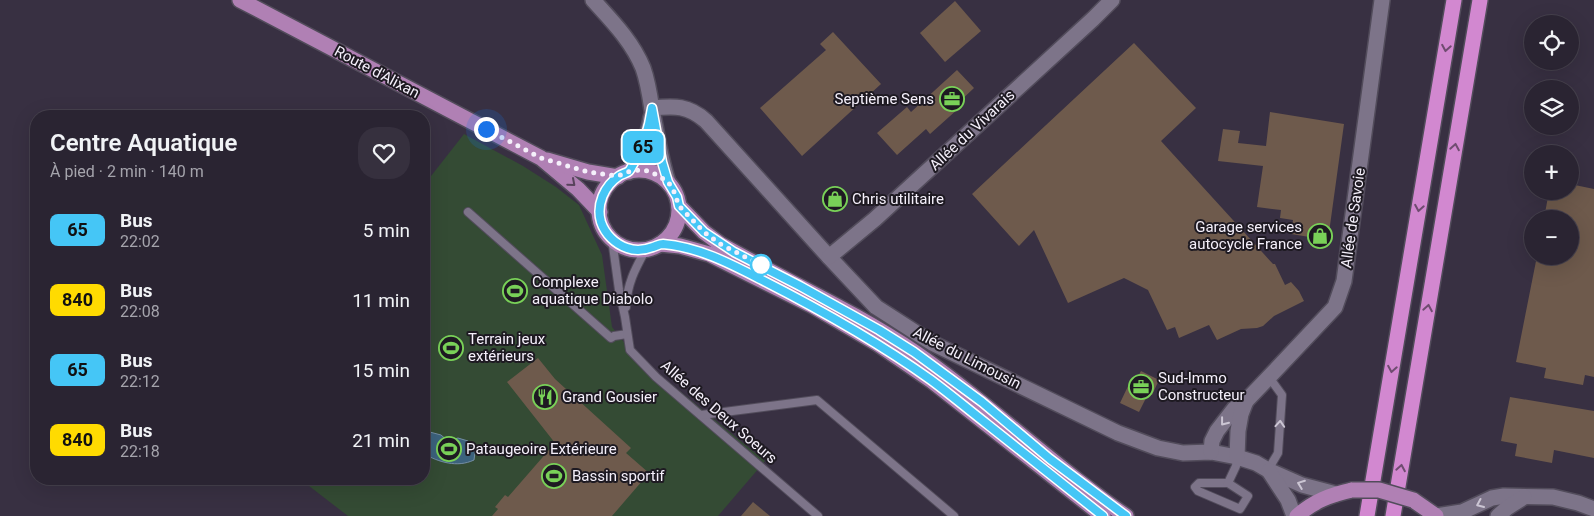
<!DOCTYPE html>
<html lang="fr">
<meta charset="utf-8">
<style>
:root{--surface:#2a2432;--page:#36303e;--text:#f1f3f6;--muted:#a5a4ac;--line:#46414d}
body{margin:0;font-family:Roboto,sans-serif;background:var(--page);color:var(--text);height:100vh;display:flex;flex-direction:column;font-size:19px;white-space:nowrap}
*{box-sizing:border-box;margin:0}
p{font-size:16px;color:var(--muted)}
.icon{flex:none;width:28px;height:28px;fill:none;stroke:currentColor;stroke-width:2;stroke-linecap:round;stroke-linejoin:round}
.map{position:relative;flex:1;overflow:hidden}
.sheet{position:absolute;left:30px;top:110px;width:400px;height:375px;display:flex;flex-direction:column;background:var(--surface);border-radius:20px;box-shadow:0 5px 20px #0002,0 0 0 1px var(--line)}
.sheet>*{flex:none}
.badge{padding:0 10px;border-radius:8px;font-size:18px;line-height:32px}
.buttons{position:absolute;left:1524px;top:15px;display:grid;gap:10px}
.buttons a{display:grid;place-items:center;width:55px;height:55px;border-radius:50%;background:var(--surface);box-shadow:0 5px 20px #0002,0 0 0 1px var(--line);font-size:25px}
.you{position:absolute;width:25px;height:25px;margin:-12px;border:4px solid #fff;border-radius:50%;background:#1a73e8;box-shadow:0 0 0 8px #1a73e833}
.map>.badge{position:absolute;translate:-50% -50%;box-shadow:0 0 0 2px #fff}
.round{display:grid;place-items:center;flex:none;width:52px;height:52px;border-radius:20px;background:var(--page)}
.head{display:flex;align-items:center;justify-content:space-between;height:85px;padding:0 20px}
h1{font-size:24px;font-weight:600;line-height:38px}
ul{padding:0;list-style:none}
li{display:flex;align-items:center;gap:15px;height:70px;padding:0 20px}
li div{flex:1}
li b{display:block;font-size:19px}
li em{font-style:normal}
li .badge{min-width:55px;font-weight:700;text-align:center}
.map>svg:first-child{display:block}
.green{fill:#344b34}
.water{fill:#3c627d;stroke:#748da3}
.building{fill:#6e5a4c}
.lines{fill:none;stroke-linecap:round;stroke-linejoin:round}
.service-casing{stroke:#524c5b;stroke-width:10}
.minor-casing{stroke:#524c5b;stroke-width:18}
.primary-casing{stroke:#524c5b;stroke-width:18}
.motorway-casing{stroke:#524c5b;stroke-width:18}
.service{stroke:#7d7489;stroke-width:8}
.minor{stroke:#7d7489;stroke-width:15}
.primary{stroke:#b080b4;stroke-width:15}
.motorway{stroke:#d288d0;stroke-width:15}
.primary-bridge-casing{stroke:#524c5b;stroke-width:18;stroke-linecap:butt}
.primary-bridge{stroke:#b080b4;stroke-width:15}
.oneway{stroke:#6f4c70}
.oneway2{stroke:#58435c}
.oneway3{stroke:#cbc5d3}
.line-casing{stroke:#fff;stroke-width:11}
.line{stroke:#45c6f6;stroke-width:8}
.walk{stroke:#f5f0fb;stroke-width:5;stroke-dasharray:0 9}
.stop-dot{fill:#fff;stroke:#45c6f6;stroke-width:2.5}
.labels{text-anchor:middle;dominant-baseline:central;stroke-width:4;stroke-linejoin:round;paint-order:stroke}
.street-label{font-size:15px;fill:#f5f0fb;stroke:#1e1a22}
.poi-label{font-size:15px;fill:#f5f0fb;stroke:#1e1a22;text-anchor:start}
</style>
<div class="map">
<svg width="1594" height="516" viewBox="0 0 1594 516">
<rect width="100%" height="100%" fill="#383042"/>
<path class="green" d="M 464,134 L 523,166 L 556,187 L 579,205 L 602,255 L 612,327 L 630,350 L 765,461 L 718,516 L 348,516 L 300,479 L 424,479 L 424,185 Z"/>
<path class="water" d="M 426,431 L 441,435 L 448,441 L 458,438 L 468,441 L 475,452 L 474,460 C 457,468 439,462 424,454 L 424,432 Z"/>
<g class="building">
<path d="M 955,1 L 981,31 L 945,62 L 920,33 Z"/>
<path d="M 833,32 L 881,84 L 802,156 L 760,108 L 826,50 L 820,44 Z"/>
<path d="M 1134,43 L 1196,108 L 1161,141 L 1273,264 L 1275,264 L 1285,285 L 1291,282 L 1299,291 L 1304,301 L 1274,316 L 1263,326 L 1257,328 L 1241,329 L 1217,340 L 1209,325 L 1179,338 L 1175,327 L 1167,330 L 1148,290 L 1124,278 L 1068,303 L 1034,230 L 1019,246 L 972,194 Z"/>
<path d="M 957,70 L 974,88 L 956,105 L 959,108 L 930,134 L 926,129 L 897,155 L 877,133 L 907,107 L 911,112 Z"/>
<path d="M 1270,112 L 1344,124 L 1328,240 L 1291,234 L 1293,220 L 1280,218 L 1281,210 L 1257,207 L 1263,166 L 1218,161 L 1223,129 L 1240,131 L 1238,143 L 1266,146 Z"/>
<path d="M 1570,184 L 1594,189 L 1594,377 L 1585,375 L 1583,385 L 1544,378 L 1546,368 L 1516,362 L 1537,256 L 1570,256 L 1570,219 L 1544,219 L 1549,191 L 1570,191 Z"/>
<path d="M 538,358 L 555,379 L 631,448 L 626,453 L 649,473 L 612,516 L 492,516 L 498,509 L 495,507 L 505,495 L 508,497 L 555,443 L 507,382 Z"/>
<path d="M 1141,371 L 1159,380 L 1152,395 L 1148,394 L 1139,412 L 1120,403 L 1129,384 L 1133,386 Z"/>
<path d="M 1510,397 L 1594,411 L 1594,458 L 1554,450 L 1552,463 L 1515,456 L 1517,444 L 1501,441 Z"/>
<path d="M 753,502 L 770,516 L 741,516 Z"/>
</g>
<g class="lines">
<defs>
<g id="service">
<path d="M 468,212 L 611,338 L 614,336 L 627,334"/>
<path d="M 612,239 L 619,290 L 625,317 L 630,350 L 656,377 L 818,516"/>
<path d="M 626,307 C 627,284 635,269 646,249"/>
<path d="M 701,415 L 817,400 L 954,516"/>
<path d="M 1268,470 L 1278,453 L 1282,395 L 1269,377"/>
<path d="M 1199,483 L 1228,483 L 1248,496 L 1240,509 L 1198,491 L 1195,487 Z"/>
<path d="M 1228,483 L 1236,466 L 1237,457"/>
</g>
<g id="minor">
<path d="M 593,0 C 612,21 632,41 643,68 C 648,82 650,96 652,110 C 657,134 660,158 668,182"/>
<path d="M 652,108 C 675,106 688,105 706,121 L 829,257 L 876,307 L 932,343 L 1118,433 L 1158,448 L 1183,453 L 1211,452 L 1237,457 L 1256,463 L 1268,470 L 1302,485 L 1336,494"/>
<path d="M 629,172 C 640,153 648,140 651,117"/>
<path d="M 829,257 L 875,219 L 1093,19 L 1112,0"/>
<path d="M 1211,452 L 1212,441 L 1217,431 L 1234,409 L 1247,400 L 1269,377 L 1335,307 L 1344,281 L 1382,0"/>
<path d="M 1237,457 L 1238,431 L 1241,414 L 1246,401"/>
<path d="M 1269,471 L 1288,500 L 1294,516"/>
<path d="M 1436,516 L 1462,512 L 1492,498 L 1504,496 L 1553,497 L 1578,503 L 1594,509"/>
<path d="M 1498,516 L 1507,508 L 1524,497"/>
</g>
<g id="primary">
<path d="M 240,0 L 541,158 L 578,189 L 600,212"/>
<path d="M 547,160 L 588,172 L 618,177"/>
<circle cx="639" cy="210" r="40"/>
<path d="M 679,206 L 704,232 L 720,244 C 785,281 854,311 916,353 C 972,392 1023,438 1077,480 C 1093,492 1109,505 1126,516"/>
<path d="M 660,244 L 680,246 L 709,254 L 813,306 L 878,344 L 932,381 L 1103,516"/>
<path d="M 1413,500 L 1436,516"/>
<path d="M 1297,516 C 1314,501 1330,495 1352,490"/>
</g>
<g id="motorway">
<path d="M 1367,516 L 1454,0"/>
<path d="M 1393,516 L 1480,0"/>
</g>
</defs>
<use href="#service" class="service-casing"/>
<use href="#minor" class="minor-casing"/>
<use href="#primary" class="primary-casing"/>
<use href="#motorway" class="motorway-casing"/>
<use href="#service" class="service"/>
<use href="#minor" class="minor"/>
<use href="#primary" class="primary"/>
<use href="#motorway" class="motorway"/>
<defs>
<path id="primary-bridge" d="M 1352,490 L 1379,490 L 1413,500"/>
</defs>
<use href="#primary-bridge" class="primary-bridge-casing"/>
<use href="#primary-bridge" class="primary-bridge"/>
</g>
<defs><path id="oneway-chevron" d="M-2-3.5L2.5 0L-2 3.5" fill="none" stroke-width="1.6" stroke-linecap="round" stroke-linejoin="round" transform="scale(1.25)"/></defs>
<g class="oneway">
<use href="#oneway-chevron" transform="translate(1446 48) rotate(100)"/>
<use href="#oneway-chevron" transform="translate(1455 147) rotate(-80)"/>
<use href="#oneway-chevron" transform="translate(1419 208) rotate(100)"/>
<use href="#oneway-chevron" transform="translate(1428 308) rotate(-80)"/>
<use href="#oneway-chevron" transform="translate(1392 369) rotate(100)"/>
<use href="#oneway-chevron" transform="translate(1401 468) rotate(-80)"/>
</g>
<use class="oneway2" href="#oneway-chevron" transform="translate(572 183) rotate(41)"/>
<g class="oneway3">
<use href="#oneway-chevron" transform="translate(1224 422) rotate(128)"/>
<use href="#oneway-chevron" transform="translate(1280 424) rotate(-86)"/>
<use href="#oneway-chevron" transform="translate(1301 484) rotate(-159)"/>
<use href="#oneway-chevron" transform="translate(1480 504) rotate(156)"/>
</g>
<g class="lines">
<defs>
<path id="line" d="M 1103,516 C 1064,485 1026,455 987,424 C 969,410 950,394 931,380 C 878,342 821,310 762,280 C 731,264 699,247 663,244 C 659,244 657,246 653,247 C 645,250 635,251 627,248 C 615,244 605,234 601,222 C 596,205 604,186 619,176 C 622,174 627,173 629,171 C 631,169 633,164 635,161 C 645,144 649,128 652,108 L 662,162 L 668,182 L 677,197 L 679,206 L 704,232 L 734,252 L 800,286 L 879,330 L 914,352 L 982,402 L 1050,459 L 1126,516"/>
</defs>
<use href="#line" class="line-casing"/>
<use href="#line" class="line"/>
<path class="walk" d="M 486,129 L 541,158 L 588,172 L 618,176 L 628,172 L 639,170 L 649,171 L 659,176 L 668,182 L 673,189 L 679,206 L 704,232 L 720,244 L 761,265"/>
</g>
<defs>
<symbol id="office-ring" viewBox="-11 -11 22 22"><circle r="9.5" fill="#1e1a22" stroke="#79d158" stroke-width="1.5"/><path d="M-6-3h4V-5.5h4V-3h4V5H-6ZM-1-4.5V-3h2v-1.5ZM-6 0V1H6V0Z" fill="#79d158"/></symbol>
<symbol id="shop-ring" viewBox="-11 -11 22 22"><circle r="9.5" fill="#1e1a22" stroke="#79d158" stroke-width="1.5"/><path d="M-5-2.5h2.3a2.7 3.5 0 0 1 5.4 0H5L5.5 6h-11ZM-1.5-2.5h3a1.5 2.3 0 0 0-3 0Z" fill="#79d158"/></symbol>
<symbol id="stadium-ring" viewBox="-11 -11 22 22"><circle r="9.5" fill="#1e1a22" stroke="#79d158" stroke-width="1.5"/><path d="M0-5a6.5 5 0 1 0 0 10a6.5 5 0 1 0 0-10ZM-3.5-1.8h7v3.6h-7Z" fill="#79d158"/></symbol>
<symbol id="restaurant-ring" viewBox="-11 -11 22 22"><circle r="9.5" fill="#1e1a22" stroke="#79d158" stroke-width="1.5"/><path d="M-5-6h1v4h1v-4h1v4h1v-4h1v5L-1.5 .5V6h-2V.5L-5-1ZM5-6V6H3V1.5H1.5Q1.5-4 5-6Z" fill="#79d158"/></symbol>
</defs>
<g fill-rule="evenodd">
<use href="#office-ring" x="938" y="85" width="28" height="28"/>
<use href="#shop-ring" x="821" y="185" width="28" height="28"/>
<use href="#shop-ring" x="1306" y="222" width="28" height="28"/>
<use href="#stadium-ring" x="501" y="277" width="28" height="28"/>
<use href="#stadium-ring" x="437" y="334" width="28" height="28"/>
<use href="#office-ring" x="1127" y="373" width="28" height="28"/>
<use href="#restaurant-ring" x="531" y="383" width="28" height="28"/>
<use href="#stadium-ring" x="435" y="435" width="28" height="28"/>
<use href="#stadium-ring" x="540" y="462" width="28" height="28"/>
</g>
<circle class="stop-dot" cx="761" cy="265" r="10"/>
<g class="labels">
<g class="street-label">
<text transform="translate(377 72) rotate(28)">Route d'Alixan</text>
<text transform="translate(972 130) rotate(-43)">Allée du Vivarais</text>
<text transform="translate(1353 218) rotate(-82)">Allée de Savoie</text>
<text transform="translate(967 358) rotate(27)">Allée du Limousin</text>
<text transform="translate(719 412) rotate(41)">Allée des Deux Soeurs</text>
</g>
<g class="poi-label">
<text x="934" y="99" text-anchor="end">Septième Sens</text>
<text x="852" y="199">Chris utilitaire</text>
<text x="1302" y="227" text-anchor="end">Garage services<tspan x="1302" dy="17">autocycle France</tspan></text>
<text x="532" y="282">Complexe<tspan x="532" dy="17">aquatique Diabolo</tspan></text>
<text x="468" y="339">Terrain jeux<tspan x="468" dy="17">extérieurs</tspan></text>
<text x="1158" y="378">Sud-Immo<tspan x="1158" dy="17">Constructeur</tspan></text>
<text x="562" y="397">Grand Gousier</text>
<text x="466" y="449">Pataugeoire Extérieure</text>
<text x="572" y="476">Bassin sportif</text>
</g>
</g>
</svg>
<div class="buttons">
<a><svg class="icon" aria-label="locate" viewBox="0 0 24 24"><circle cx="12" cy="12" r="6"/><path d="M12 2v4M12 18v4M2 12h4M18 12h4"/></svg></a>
<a><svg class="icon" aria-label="layers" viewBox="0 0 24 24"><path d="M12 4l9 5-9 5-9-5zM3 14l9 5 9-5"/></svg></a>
<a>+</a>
<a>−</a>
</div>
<div class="you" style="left:486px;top:129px"></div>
<b class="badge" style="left:643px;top:147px;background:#45c6f6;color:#111">65</b>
<section class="sheet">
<div class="head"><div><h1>Centre Aquatique</h1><p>À pied · 2 min · 140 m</p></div><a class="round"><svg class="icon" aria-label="heart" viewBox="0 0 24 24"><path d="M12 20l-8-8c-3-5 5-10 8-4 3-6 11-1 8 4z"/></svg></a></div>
<ul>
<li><span class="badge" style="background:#45c6f6;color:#111">65</span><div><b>Bus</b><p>22:02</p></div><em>5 min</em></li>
<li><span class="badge" style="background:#ffdb01;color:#111">840</span><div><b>Bus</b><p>22:08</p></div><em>11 min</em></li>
<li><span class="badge" style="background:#45c6f6;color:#111">65</span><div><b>Bus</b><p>22:12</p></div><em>15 min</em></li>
<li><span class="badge" style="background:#ffdb01;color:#111">840</span><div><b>Bus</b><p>22:18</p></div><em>21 min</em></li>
</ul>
</section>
</div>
